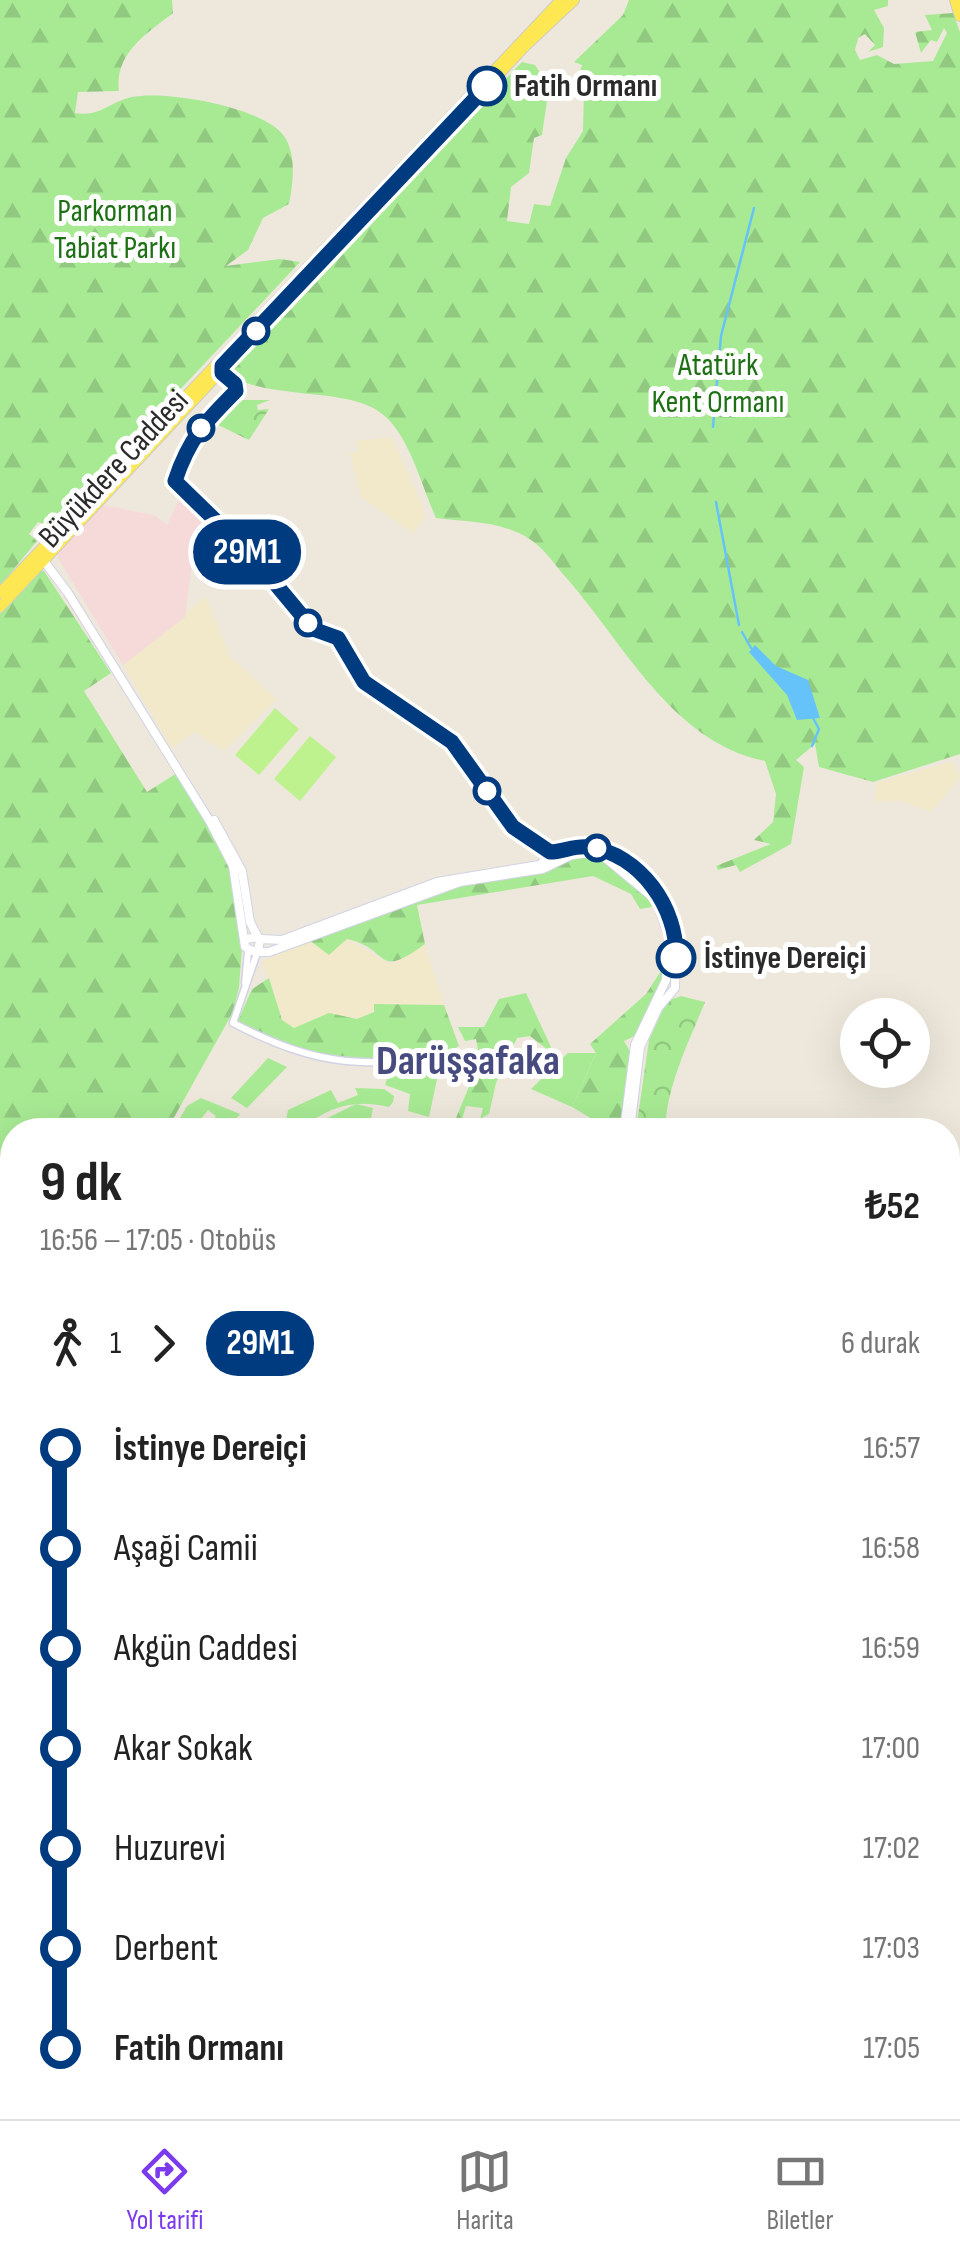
<!DOCTYPE html>
<html lang="tr">
<meta charset="utf-8">
<style>
:root{--surface:#fff;--page:#f2f2f2;--text:#222;--muted:#767676;--line:#e0e0e0;--accent:#7c3aed}
body{margin:0;font-family:"Sofia Sans Condensed",sans-serif;background:var(--page);color:var(--text);height:100vh;display:flex;flex-direction:column;font-size:38px;white-space:nowrap}
*{box-sizing:border-box;margin:0}
p{font-size:32px;color:var(--muted)}
.icon{flex:none;width:55px;height:55px;fill:none;stroke:currentColor;stroke-width:2;stroke-linecap:round;stroke-linejoin:round}
.map{position:relative;flex:1;overflow:hidden}
.side{position:absolute;left:0px;top:1118px;width:960px;height:1002px;display:flex;flex-direction:column;background:var(--surface);border-radius:40px 40px 0 0;box-shadow:0 10px 40px #0002}
.side>*{flex:none}
.badge{padding:0 20px;border-radius:32px;font-size:35px;line-height:65px}
.tools{position:absolute;left:840px;top:998px;display:grid;gap:20px}
.tools a{display:grid;place-items:center;width:90px;height:90px;border-radius:50%;background:var(--surface);box-shadow:0 10px 40px #0002;font-size:50px}
.map>.badge{position:absolute;translate:-50% -50%;box-shadow:0 0 0 5px #fff}
.legs{display:flex;align-items:center;gap:15px;height:110px;padding:0 40px;font-size:32px}
.legs p{margin-inline-start:auto}
.head{display:flex;align-items:center;justify-content:space-between;height:170px;padding:0 40px}
h1{font-size:55px;font-weight:700;line-height:75px}
ul{padding:0 40px;list-style:none}
li{display:flex;align-items:center;gap:35px;height:100px;font-size:38px}
li i{display:grid;place-items:center;width:15px;height:100%;margin:0 12px;background:currentColor}
li i::after{content:'';width:25px;height:25px;margin:-12px;border:8px solid;border-radius:50%;background:var(--surface)}
li p{margin-inline-start:auto}
li:first-child i{background:linear-gradient(#0000 50%,currentColor 0)}
li:last-child i{background:linear-gradient(currentColor 50%,#0000 0)}
.tabs{display:flex;justify-content:space-around;align-items:center;height:140px;border-top:2px solid var(--line);background:var(--surface);font-size:28px;color:var(--muted)}
.tabs a{display:grid;justify-items:center;gap:5px}
.tabs .selected{color:var(--accent)}
.map>svg:first-child{display:block}
.education{fill:#f1e9ca}
.medical{fill:#f6dad9}
.grass{fill:#a8ea94}
.forest{fill:url(#forest-firs)}
.park{fill:url(#park-crowns)}
.pitch{fill:#bdf28e}
.water{fill:#66c3f9}
.lines{fill:none;stroke-linecap:round;stroke-linejoin:round}
.stream{stroke:#66c3f9;stroke-width:2.5}
.tertiary-casing{stroke:#d1d3e5;stroke-width:9}
.secondary-casing{stroke:#d1d3e5;stroke-width:10}
.primary-casing{stroke:#ccc;stroke-width:12}
.tertiary{stroke:#fff;stroke-width:6}
.secondary{stroke:#fff;stroke-width:8}
.primary{stroke:#fde752;stroke-width:10}
.line-1-casing{stroke:#fff;stroke-width:22}
.line-1{stroke:#003b80;stroke-width:15}
.stop-1-dot{fill:#fff;stroke:#003b80;stroke-width:5}
.labels{text-anchor:middle;dominant-baseline:central;stroke-width:10;stroke-linejoin:round;paint-order:stroke}
.stop-label{font-size:32px;font-weight:bold;fill:#2b2b2b;stroke:#fff;text-anchor:start}
.park-label{font-size:32px;fill:#1d7014;stroke:#fff}
.street-label{font-size:32px;fill:#2b2b2b;stroke:#fff}
.district-label{font-size:42px;font-weight:bold;fill:#474b80;stroke:#fff}
</style>
<div class="map">
<svg width="960" height="2119" viewBox="0 0 960 2119">
<defs>
<pattern id="forest-firs" width="22" height="20" patternUnits="userSpaceOnUse" patternTransform="scale(2.5)"><rect width="22" height="20" fill="#a8ea94"/><path d="M5 1l3.5 6h-7zM16 11l3.5 6h-7z" fill="#91c980"/></pattern>
<pattern id="park-crowns" width="20" height="18" patternUnits="userSpaceOnUse" patternTransform="scale(2.5)"><rect width="20" height="18" fill="#a8ea94"/><path d="M2 6a3 3 0 1 1 6 0M12 15a3 3 0 1 1 6 0" fill="none" stroke="#91c980"/></pattern>
</defs>
<rect width="100%" height="100%" fill="#eee8dc"/>
<g class="education">
<path d="M 392,437 L 426,515 L 413,534 L 360,496 L 350,453 L 358,451 L 356,441 Z"/>
<path d="M 206,596 L 230,657 L 277,699 L 224,751 L 194,732 L 172,749 L 123,665 Z"/>
<path d="M 953,761 L 960,778 L 931,812 L 901,801 L 875,801 L 876,783 Z"/>
<path d="M 347,939 L 391,964 L 425,944 L 444,1005 L 375,1004 L 374,1012 L 357,1019 L 329,1014 L 294,1029 L 282,1021 L 262,962 L 309,940 Z"/>
<path d="M 12,1668 L 12,1772 L 0,1761 L 0,1675 Z"/>
</g>
<path class="medical" d="M 180,498 L 214,529 L 194,547 L 185,617 L 123,665 L 58,558 L 58,546 L 98,504 L 154,515 L 167,525 Z"/>
<g class="grass">
<path d="M 568,1053 L 596,1053 L 572,1107 L 531,1089 Z"/>
<path d="M 268,1058 L 287,1067 L 247,1108 L 231,1098 Z"/>
<path d="M 441,1060 L 429,1117 L 408,1111 L 410,1094 L 385,1085 L 390,1070 L 415,1079 L 419,1063 Z"/>
<path d="M 355,1088 L 384,1089 L 394,1096 L 393,1102 L 389,1107 C 353,1099 331,1106 302,1128 L 286,1121 L 288,1110 L 331,1090 L 338,1103 L 358,1095 Z"/>
<path d="M 201,1098 L 240,1114 L 227,1130 L 210,1125 L 216,1116 L 208,1110 L 193,1129 L 180,1118 L 187,1106 Z"/>
<path d="M 356,1104 L 373,1108 L 370,1124 L 303,1130 Z"/>
</g>
<g class="forest">
<path d="M 0,0 L 172,0 L 173,13 C 146,34 114,54 119,91 L 78,92 L 75,113 C 101,117 109,102 132,97 C 165,90 264,107 284,136 C 297,155 293,184 289,204 L 263,218 L 248,250 L 226,266 L 280,259 L 300,262 L 51,527 L 38,522 L 29,534 L 37,541 L 0,586 Z"/>
<path d="M 629,0 L 888,0 L 888,6 L 874,10 L 884,28 L 883,47 L 868,52 L 875,45 L 865,34 L 858,38 L 855,50 L 860,60 L 877,55 L 894,64 L 933,61 L 947,33 L 944,28 L 937,42 L 931,40 L 921,53 L 915,32 L 932,30 L 925,15 L 953,13 L 960,32 L 960,754 L 873,782 L 819,767 L 815,744 L 796,760 L 804,767 L 791,844 L 740,872 L 736,865 L 718,870 L 716,866 L 771,844 L 754,840 L 773,822 L 776,794 L 765,761 C 670,742 622,639 562,573 C 553,562 543,548 531,540 C 504,521 467,522 436,518 C 422,487 412,445 389,420 C 354,382 267,405 221,370 L 522,62 L 535,65 L 549,87 L 542,135 L 534,138 L 529,173 L 511,187 L 507,221 L 529,224 L 534,204 L 550,206 L 566,158 L 583,131 L 584,90 L 576,86 L 582,65 L 574,62 L 623,15 Z"/>
<path d="M 36,570 L 44,571 L 111,673 L 84,691 L 147,792 L 177,773 L 233,866 L 243,934 L 239,988 L 233,1012 L 167,1130 L 12,1130 L 12,1354 L 0,1354 L 0,614 Z"/>
<path d="M 590,857 L 618,866 L 658,906 L 640,909 L 631,894 L 593,876 L 417,905 L 425,944 C 374,981 392,949 347,939 L 329,955 L 309,940 L 459,885 L 547,872 L 565,861 Z"/>
<path d="M 661,971 L 665,975 L 639,1034 L 624,1041 L 632,1055 L 622,1130 L 599,1130 L 589,1117 L 572,1107 L 596,1053 L 590,1044 L 646,994 Z"/>
<path d="M 269,978 L 282,1020 L 294,1028 L 329,1013 L 357,1019 L 374,1012 L 374,1004 L 444,1005 L 459,1046 C 447,1055 428,1055 413,1057 C 348,1064 296,1052 237,1023 L 252,989 Z"/>
<path d="M 526,993 L 551,1047 L 548,1050 L 530,1036 L 517,1038 L 496,1083 L 489,1114 L 480,1119 L 483,1108 L 466,1106 L 460,1126 L 472,1130 L 451,1130 L 480,1060 L 476,1039 L 465,1041 L 458,1027 L 484,1027 L 499,999 Z"/>
</g>
<g class="park">
<path d="M 232,400 L 270,400 L 257,405 L 258,410 L 269,409 L 249,440 L 212,422 L 215,412 Z"/>
<path d="M 681,996 L 705,1002 C 688,1044 667,1085 665,1130 L 636,1130 L 649,1040 L 667,1001 Z"/>
</g>
<g class="pitch">
<path d="M 275,708 L 299,729 L 259,775 L 235,755 Z"/>
<path d="M 310,736 L 336,757 L 300,801 L 274,779 Z"/>
</g>
<path class="water" d="M 755,645 L 776,666 L 808,680 L 820,718 L 797,720 L 787,695 L 749,652 Z"/>
<g class="lines">
<g class="stream">
<path d="M 713,427 L 721,336 L 754,208"/>
<path d="M 716,502 L 739,625"/>
<path d="M 742,632 L 751,648"/>
<path d="M 812,746 L 819,729 L 813,718"/>
</g>
<defs>
<g id="tertiary">
<path d="M 257,953 L 233,1023 C 326,1071 365,1065 466,1056"/>
<path d="M 245,983 L 248,952"/>
<path d="M 0,1534 L 12,1524"/>
<path d="M 948,1947 L 960,1942"/>
<path d="M 94,2108 L 102,2119"/>
</g>
<g id="secondary">
<path d="M 41,557 L 68,593 L 209,820 L 233,866 L 245,947 L 257,953"/>
<path d="M 214,820 L 242,871 L 250,922 L 258,937 L 246,939"/>
<path d="M 624,1130 L 635,1045 L 666,980 L 669,937 L 656,900 L 604,857 L 578,852 L 543,869 L 460,882 L 269,952 L 258,952 L 260,939 L 282,940 L 437,882 L 539,865 L 554,853 L 583,845 L 613,854 L 656,890 L 672,915 L 676,947 L 675,988 L 658,1008 L 640,1047 L 630,1130"/>
<path d="M 0,1359 L 12,1358"/>
</g>
<g id="primary">
<path d="M 955,0 L 960,16"/>
<path d="M 0,593 L 561,0"/>
<path d="M 0,607 L 526,45 L 574,0"/>
<path d="M 0,1662 L 12,1656"/>
<path d="M 0,1949 L 12,1954"/>
<path d="M 0,1962 L 12,1965"/>
<path d="M 336,2108 L 345,2119"/>
<path d="M 816,2108 L 818,2119"/>
<path d="M 824,2108 L 825,2119"/>
</g>
</defs>
<use href="#tertiary" class="tertiary-casing"/>
<use href="#secondary" class="secondary-casing"/>
<use href="#primary" class="primary-casing"/>
<use href="#tertiary" class="tertiary"/>
<use href="#secondary" class="secondary"/>
<use href="#primary" class="primary"/>
</g>
<g class="lines">
<defs>
<path id="line-1" d="M 487,86 L 222,366 L 222,373 L 235,384 L 236,391 C 206,421 189,438 175,481 L 254,558 L 313,629 L 338,638 L 364,682 L 452,742 L 513,827 L 550,852 C 563,852 575,845 589,847 C 640,854 678,908 676,958"/>
</defs>
<use href="#line-1" class="line-1-casing"/>
<use href="#line-1" class="line-1"/>
</g>
<g class="stop-1-dot">
<circle cx="487" cy="86" r="18"/>
<circle cx="256" cy="331" r="12"/>
<circle cx="201" cy="428" r="12"/>
<circle cx="308" cy="623" r="12"/>
<circle cx="487" cy="791" r="12"/>
<circle cx="597" cy="848" r="12"/>
<circle cx="676" cy="958" r="18"/>
</g>
<g class="labels">
<g class="stop-label">
<text x="514" y="86">Fatih Ormanı</text>
<text x="704" y="958">İstinye Dereiçi</text>
</g>
<g class="park-label">
<text x="115" y="211">Parkorman<tspan x="115" dy="37">Tabiat Parkı</tspan></text>
<text x="718" y="365">Atatürk<tspan x="718" dy="37">Kent Ormanı</tspan></text>
</g>
<g class="street-label">
<text transform="translate(114 469) rotate(-47)">Büyükdere Caddesi</text>
</g>
<g class="district-label">
<text x="468" y="1061">Darüşşafaka</text>
</g>
</g>
</svg>
<div class="tools">
<a><svg class="icon" aria-label="locate" viewBox="0 0 24 24"><circle cx="12" cy="12" r="6"/><path d="M12 2v4M12 18v4M2 12h4M18 12h4"/></svg></a>
</div>
<b class="badge" style="left:247px;top:552px;background:#003b80;color:#fff">29M1</b>
<section class="side">
<div class="head"><div><h1>9 dk</h1><p>16:56 – 17:05 · Otobüs</p></div><b>₺52</b></div>
<div class="legs"><svg class="icon" aria-label="walk" viewBox="0 0 24 24"><circle cx="13" cy="4" r="2"/><path d="M13 8l-2 6 4 7M11 14l-3 7M7 12l3-4h3l4 4"/></svg>1<svg class="icon" aria-label="forward" viewBox="0 0 24 24"><path d="M9 5l7 7-7 7"/></svg><b class="badge" style="background:#003b80;color:#fff">29M1</b><p>6 durak</p></div>
<ul>
<li><i style="color:#003b80"></i><b>İstinye Dereiçi</b><p>16:57</p></li>
<li><i style="color:#003b80"></i><span>Aşaği Camii</span><p>16:58</p></li>
<li><i style="color:#003b80"></i><span>Akgün Caddesi</span><p>16:59</p></li>
<li><i style="color:#003b80"></i><span>Akar Sokak</span><p>17:00</p></li>
<li><i style="color:#003b80"></i><span>Huzurevi</span><p>17:02</p></li>
<li><i style="color:#003b80"></i><span>Derbent</span><p>17:03</p></li>
<li><i style="color:#003b80"></i><b>Fatih Ormanı</b><p>17:05</p></li>
</ul>
</section>
</div>
<nav class="tabs">
<a class="selected"><svg class="icon" aria-label="directions" viewBox="0 0 24 24"><path d="M12 3l9 9-9 9-9-9zM9 14v-3h6M13 9l2 2-2 2"/></svg>Yol tarifi</a>
<a><svg class="icon" aria-label="map" viewBox="0 0 24 24"><path d="M3 6l6-2 6 2 6-2v14l-6 2-6-2-6 2zM9 4v14M15 6v14"/></svg>Harita</a>
<a><svg class="icon" aria-label="tickets" viewBox="0 0 24 24"><path d="M3 7h18v10H3zM15 7v10"/></svg>Biletler</a>
</nav>
